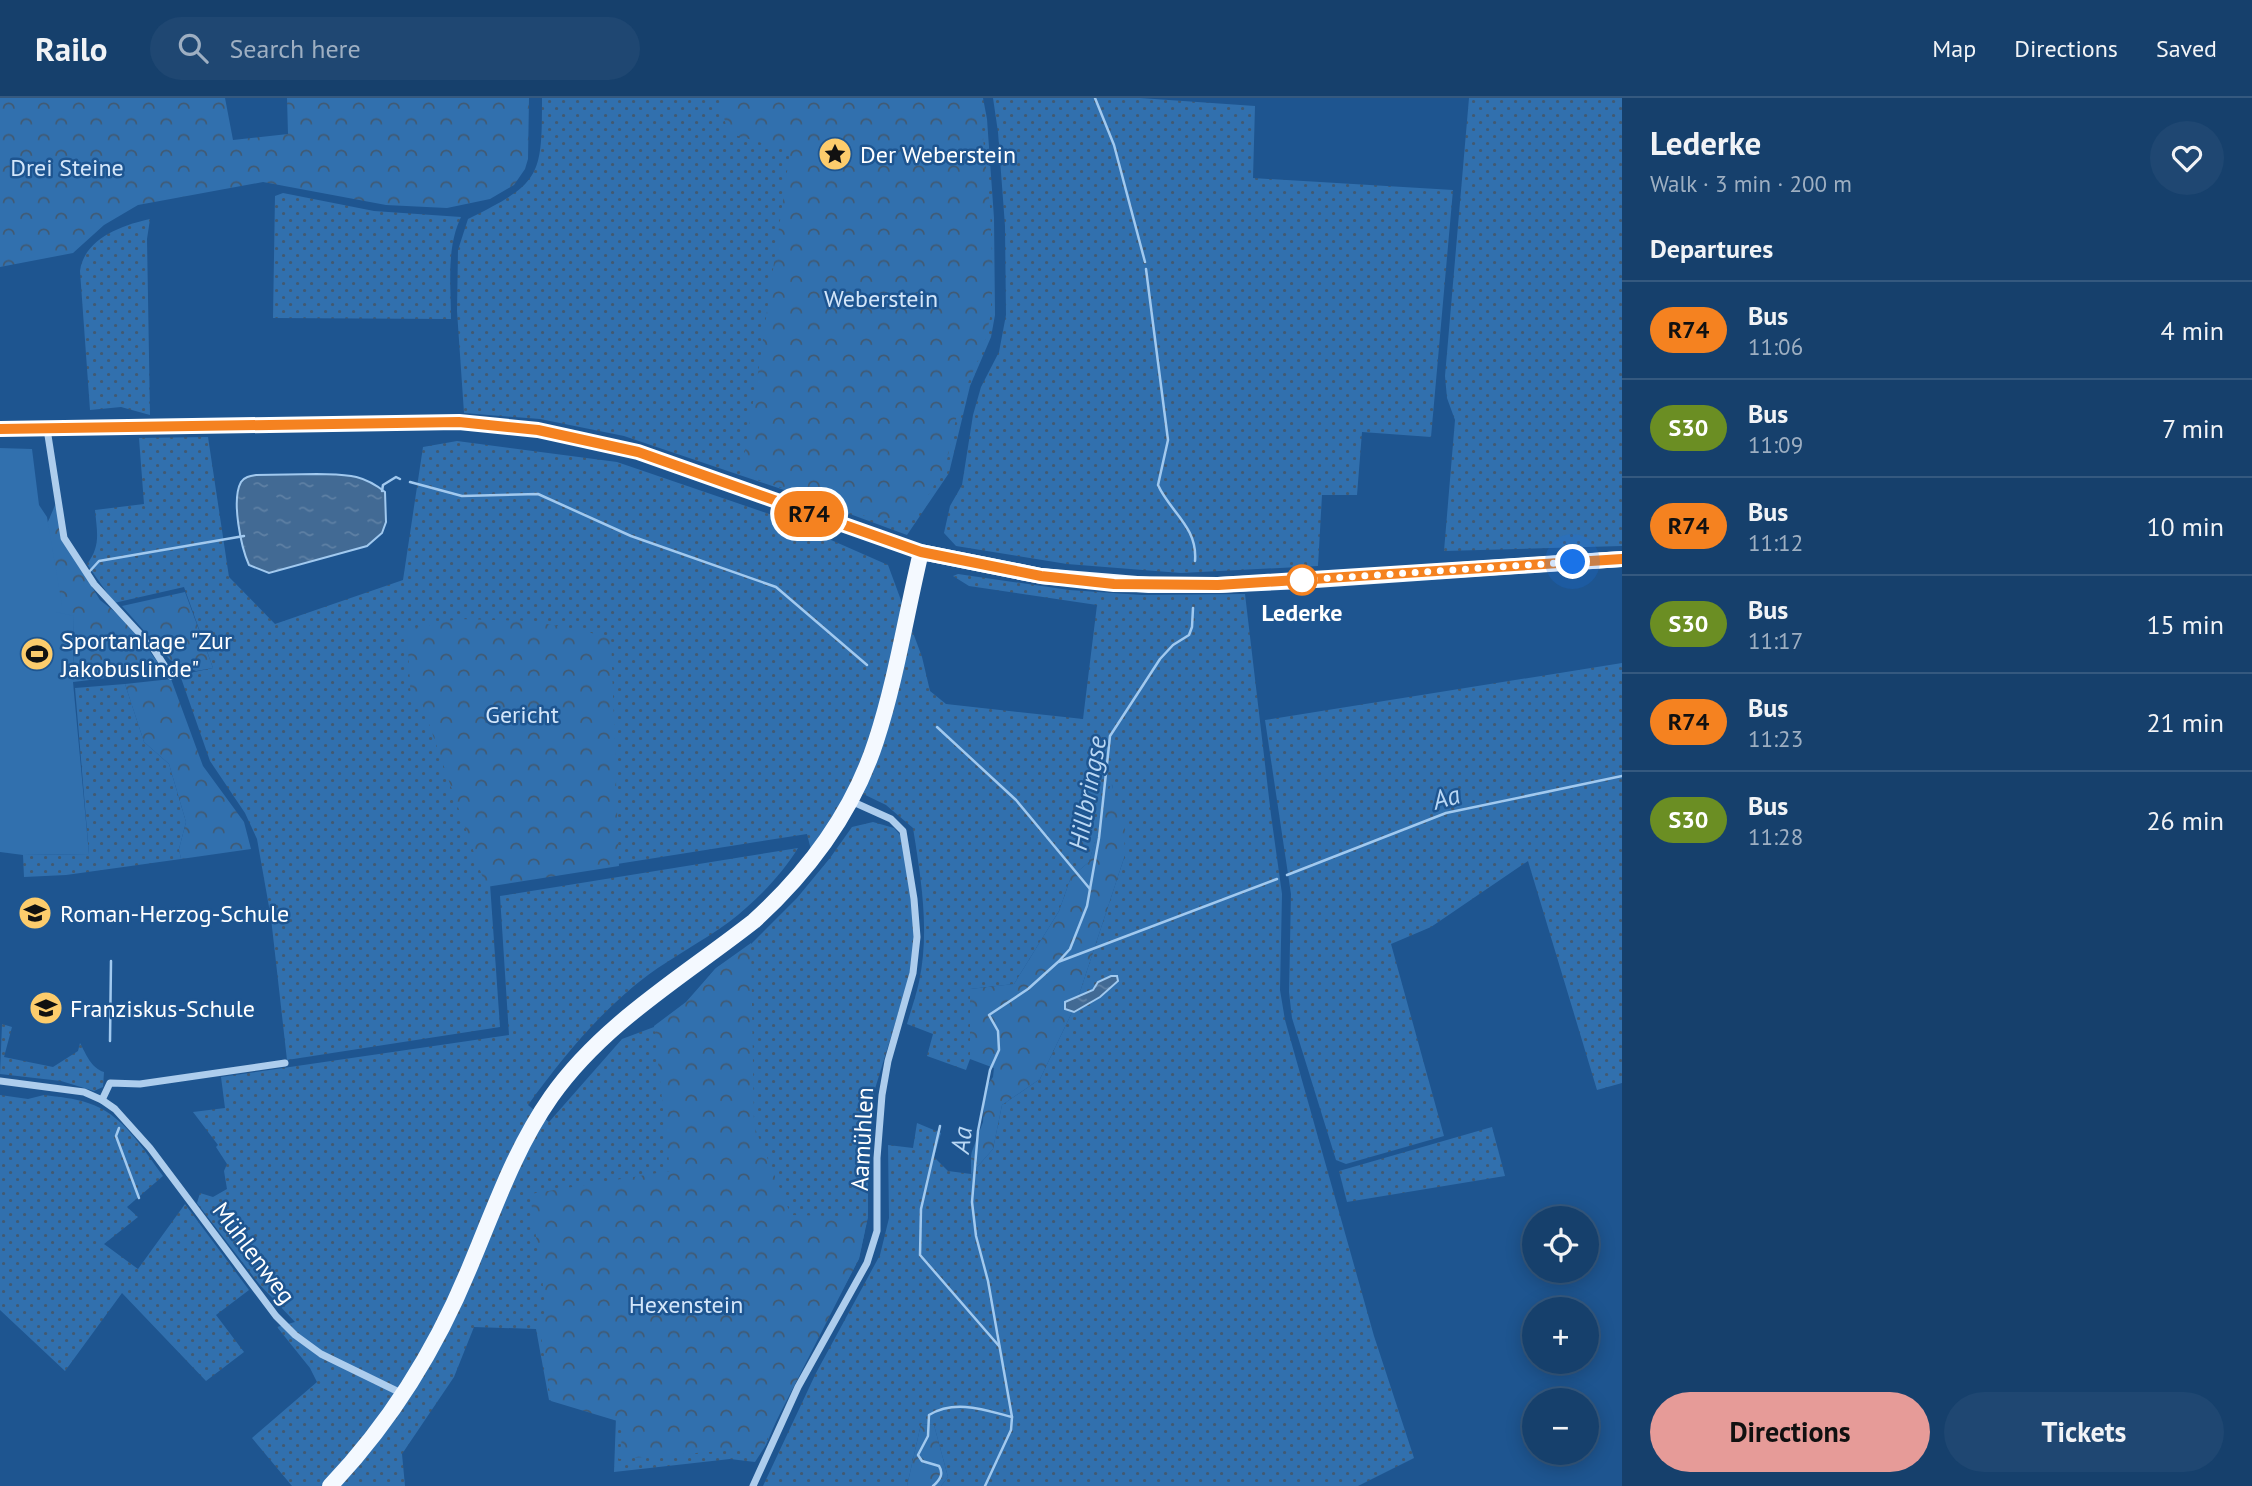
<!DOCTYPE html>
<meta charset="utf-8">
<style>
:root{--surface:#16406c;--page:#1f4772;--text:#f1f3f6;--muted:#9eafc2;--line:#35597f;--accent:#e69b98}
body{margin:0;font-family:"PT Sans",sans-serif;background:var(--page);color:var(--text);height:100vh;display:flex;flex-direction:column;font-size:26px;white-space:nowrap}
*{box-sizing:border-box;margin:0}
p{font-size:23px;color:var(--muted)}
.icon{flex:none;width:38px;height:38px;fill:none;stroke:currentColor;stroke-width:2;stroke-linecap:round;stroke-linejoin:round}
.map{position:relative;flex:1;overflow:hidden}
.sheet{display:flex;flex-direction:column;background:var(--surface);width:630px}
.sheet>*{flex:none}
.badge{padding:0 14px;border-radius:23px;font-size:24px;line-height:46px}
.fabs{position:absolute;left:1522px;top:1108px;display:grid;gap:14px}
.fabs a{display:grid;place-items:center;width:77px;height:77px;border-radius:50%;background:var(--surface);box-shadow:0 4px 18px #0003,0 0 0 2px var(--line);font-size:35px}
.you{position:absolute;width:35px;height:35px;margin:-18px;border:5px solid #fff;border-radius:50%;background:#1a73e8;box-shadow:0 0 0 10px #1a73e833}
.map>.badge{position:absolute;translate:-50% -50%;box-shadow:0 0 0 4px #fff}
h2{padding:0 28px;font-size:26px;line-height:63px}
.round{display:grid;place-items:center;flex:none;width:74px;height:74px;border-radius:37px;background:var(--page)}
.headline{display:flex;align-items:center;justify-content:space-between;height:119px;padding:0 28px}
h1{font-size:33px;font-weight:600;line-height:52px}
.action{display:flex;gap:14px;margin-top:auto;padding:14px 28px}
.action a{flex:1;height:80px;border-radius:42px;background:var(--accent);color:#111;font-size:28px;font-weight:600;line-height:80px;text-align:center}
.action a+a{background:var(--page);color:var(--text)}
ul{padding:0;list-style:none}
li{display:flex;align-items:center;gap:21px;height:98px;padding:0 28px;border-top:2px solid var(--line)}
li div{flex:1}
li b{display:block;font-size:26px}
li em{font-style:normal}
li .badge{min-width:77px;font-weight:700;text-align:center}
header{display:flex;align-items:center;gap:42px;box-sizing:border-box;height:98px;padding:0 35px;background:var(--surface);border-bottom:2px solid var(--line)}
header strong{font-size:33px}
nav{display:flex;gap:38px;margin-inline-start:auto;font-size:24px}
.search{width:490px;height:63px;background:var(--page);display:flex;align-items:center;gap:18px;box-sizing:border-box;padding:0 24px;border-radius:38px;color:var(--muted);font-size:26px}
main{display:flex;flex:1;min-height:0}
.map>svg:first-child{display:block}
.grass{fill:url(#grass-dots)}
.forest{fill:url(#forest-crowns)}
.pitch{fill:#3170ae}
.water{fill:url(#water-ripples);stroke:#a1c9ef;stroke-width:2}
.lines{fill:none;stroke-linecap:round;stroke-linejoin:round}
.stream{stroke:#a1c9ef;stroke-width:2.5}
.minor{stroke:#adcded;stroke-width:7}
.tertiary{stroke:#adcded;stroke-width:12}
.primary{stroke:#f4f9ff;stroke-width:16}
.line-casing{stroke:#fff;stroke-width:16}
.line{stroke:#f58220;stroke-width:10}
.walk{stroke:#fff;stroke-width:7;stroke-dasharray:0 12.6}
.stop-dot{fill:#fff;stroke:#f58220;stroke-width:3.5}
.labels{text-anchor:middle;dominant-baseline:central;stroke-width:5;stroke-linejoin:round;paint-order:stroke}
.poi-label{font-size:24px;fill:#fff;stroke:#1e5590;text-anchor:start}
.park-label{font-size:24px;fill:#d3e6fa;stroke:#1e5590}
.stop-label{font-size:24px;font-weight:bold;fill:#fff;stroke:#1e5590}
.street-label{font-size:24px;fill:#fff;stroke:#1e5590}
.water-label{font-size:26px;font-style:italic;fill:#b9d7f4;stroke:#1e5590}
</style>
<header>
<strong>Railo</strong>
<div class="search"><svg class="icon" aria-label="search" viewBox="0 0 24 24"><circle cx="10" cy="10" r="6"/><path d="M15 15l6 6"/></svg>Search here</div>
<nav><a>Map</a><a>Directions</a><a>Saved</a></nav>
</header>
<main>
<div class="map">
<svg width="1622" height="1388" viewBox="0 0 1622 1388">
<defs>
<pattern id="grass-dots" width="8" height="8" patternUnits="userSpaceOnUse" patternTransform="scale(1.75)"><rect width="8" height="8" fill="#3170ae"/><path d="M2 2h.1M6 6h.1" fill="none" stroke="#415a73" stroke-width="1.8" stroke-linecap="round"/></pattern>
<pattern id="forest-crowns" width="20" height="18" patternUnits="userSpaceOnUse" patternTransform="scale(1.75)"><rect width="20" height="18" fill="#3170ae"/><path d="M2 6a3 3 0 1 1 6 0M12 15a3 3 0 1 1 6 0" fill="none" stroke="#415a73"/></pattern>
<pattern id="water-ripples" width="26" height="14" patternUnits="userSpaceOnUse" patternTransform="scale(1.75)"><rect width="26" height="14" fill="#426a94"/><path d="M2 4q2-2 4 0t4 0M15 11q2-2 4 0t4 0" fill="none" stroke="#5e80a4"/></pattern>
</defs>
<rect width="100%" height="100%" fill="#1e5590"/>
<g class="grass">
<path d="M 542,0 L 983,0 L 987,21 L 994,120 L 995,217 L 991,239 L 970,288 L 949,375 L 907,437 L 790,394 L 624,338 L 540,321 L 464,315 L 457,213 L 458,152 L 468,121 C 541,85 542,79 542,0 Z"/>
<path d="M 993,0 L 1140,0 L 1255,8 L 1253,80 L 1453,92 L 1431,339 L 1362,334 L 1357,397 L 1322,397 L 1318,468 L 1181,475 L 1067,466 L 956,448 L 944,435 L 950,408 L 962,387 L 973,317 L 981,289 L 999,254 L 1006,217 L 1005,128 L 998,34 Z"/>
<path d="M 1469,0 L 1622,0 L 1622,448 L 1444,453 L 1455,322 L 1447,300 L 1445,278 Z"/>
<path d="M 283,95 L 374,113 L 461,119 C 446,151 451,186 451,221 L 273,220 L 275,98 Z"/>
<path d="M 150,121 L 147,141 L 150,317 L 121,309 L 90,312 L 80,173 C 84,141 122,127 150,121 Z"/>
<path d="M 208,339 L 229,479 L 275,526 L 403,482 L 423,349 L 457,343 L 617,364 L 781,420 L 888,467 L 922,559 L 930,593 L 946,606 L 1083,621 L 1097,507 L 969,488 L 953,478 L 958,476 L 1069,492 L 1142,497 L 1245,496 L 1271,717 L 1282,796 L 1280,892 L 1285,922 L 1374,1238 L 1414,1360 L 1358,1388 L 941,1388 L 948,1379 L 934,1327 L 921,1326 L 907,1388 L 763,1388 L 816,1275 L 880,1157 L 889,1120 L 888,1047 L 913,1050 L 917,1025 L 941,1035 L 934,1059 L 948,1073 L 971,1076 L 993,1051 L 1002,1007 L 1040,981 L 1076,906 L 1124,760 L 1112,686 L 1089,764 L 1071,779 L 1059,813 L 1014,886 L 970,891 L 970,961 L 966,972 L 927,958 L 933,936 L 907,926 C 911,912 916,898 919,884 C 930,833 921,780 913,730 L 886,707 L 855,692 L 811,752 L 807,736 L 490,786 L 500,929 L 287,962 L 271,820 L 257,741 L 245,715 L 210,663 L 180,577 L 213,570 L 184,489 L 114,505 L 87,466 C 101,448 97,434 95,412 L 144,406 L 139,340 Z"/>
<path d="M 1622,565 L 1622,985 L 1597,992 L 1528,763 L 1431,829 L 1391,846 L 1444,1038 L 1346,1066 L 1336,1062 L 1292,920 L 1289,894 L 1291,796 L 1265,622 Z"/>
<path d="M 125,586 L 144,644 L 169,666 L 186,724 L 179,751 L 181,761 L 66,777 L 24,779 L 23,757 L 89,756 L 75,590 Z"/>
<path d="M 873,724 L 894,730 L 901,738 L 911,789 L 914,841 L 909,880 L 874,994 L 868,1054 L 868,1118 L 859,1161 L 791,1288 L 766,1347 L 755,1364 L 730,1361 L 614,1374 L 616,1319 L 549,1302 L 536,1231 L 474,1229 L 454,1279 L 402,1356 L 405,1388 L 292,1388 L 252,1340 L 317,1284 L 310,1270 L 277,1229 L 295,1224 L 259,1186 L 197,1105 L 200,1095 L 213,1099 L 227,1091 L 224,1073 L 227,1066 L 216,1049 L 218,1047 L 193,1014 L 225,1010 L 221,979 L 509,937 L 500,798 L 798,750 C 781,778 755,804 729,824 C 703,843 674,858 648,877 C 600,913 563,959 528,1007 L 549,1024 L 622,941 L 654,929 L 687,904 L 715,871 L 750,847 L 797,800 L 830,760 L 852,729 Z"/>
<path d="M 2,926 L 12,929 L 4,959 L 53,969 L 78,953 L 80,945 C 86,956 91,970 104,974 L 103,989 L 94,993 L 61,983 L 0,976 Z"/>
<path d="M 44,997 C 59,999 74,1000 88,1005 C 122,1015 143,1051 163,1078 L 127,1109 L 138,1119 L 104,1146 L 138,1171 L 185,1106 L 249,1192 L 216,1217 L 244,1254 L 206,1283 L 122,1195 L 65,1273 L 0,1212 L 0,997 L 28,1001 Z"/>
<path d="M 1492,1029 L 1505,1078 L 1347,1104 L 1339,1073 Z"/>
</g>
<g class="forest">
<path d="M 0,0 L 225,0 L 233,42 L 288,36 L 287,0 L 529,0 L 528,61 L 525,71 L 514,87 L 490,101 L 447,110 L 386,107 L 263,84 L 138,107 L 104,127 L 73,155 L 0,169 Z"/>
<path d="M 719,0 L 979,0 L 990,109 L 993,183 L 990,220 L 983,251 L 960,303 L 946,366 L 928,398 L 907,422 L 865,418 L 741,376 L 759,269 L 790,53 L 728,35 Z"/>
<path d="M 56,405 L 61,438 L 100,502 L 130,526 L 164,573 L 73,584 L 74,519 L 56,515 L 47,426 Z"/>
<path d="M 185,494 L 213,570 L 196,573 L 170,562 L 122,508 Z"/>
<path d="M 458,521 L 532,523 L 611,539 L 619,768 L 486,789 L 421,603 L 411,604 L 407,532 Z"/>
<path d="M 171,581 L 203,668 L 244,724 L 251,751 L 181,761 L 179,751 L 186,724 L 169,666 L 144,644 L 125,586 Z"/>
<path d="M 1111,685 L 1125,727 L 1124,760 L 1076,906 L 1040,981 L 1002,1007 L 993,1051 L 971,1076 L 971,1056 L 983,1024 L 985,990 L 993,979 L 994,970 L 970,961 L 970,891 L 1014,886 L 1059,813 L 1071,779 L 1089,764 Z"/>
<path d="M 751,845 L 754,1028 L 791,1117 L 868,1119 L 859,1160 L 851,1176 L 759,1357 L 747,1351 L 619,1361 L 624,1325 L 551,1303 L 538,1218 L 547,1216 L 530,1096 L 670,1073 L 654,928 L 686,904 L 716,870 Z"/>
<path d="M 921,1326 L 934,1327 L 948,1379 L 941,1388 L 907,1388 Z"/>
</g>
<path class="pitch" d="M 0,350 L 32,351 L 39,407 L 47,419 L 62,507 L 56,514 L 74,518 L 73,584 L 89,756 L 23,757 L 0,754 Z"/>
<g class="water">
<path d="M 317,376 C 346,377 361,375 385,394 L 386,424 L 382,435 L 367,448 L 269,475 L 249,467 C 241,449 231,402 241,384 C 244,379 250,378 256,377 Z"/>
<path d="M 1111,878 L 1117,878 L 1118,883 L 1100,899 L 1074,914 L 1065,911 L 1065,904 L 1093,892 L 1098,884 Z"/>
</g>
<g class="lines">
<g class="stream">
<path d="M 1095,0 L 1114,47 L 1145,164"/>
<path d="M 1146,171 L 1168,342 L 1158,387 C 1170,414 1198,429 1195,463"/>
<path d="M 410,384 L 462,398 L 538,396 L 631,438 L 776,489 L 867,567"/>
<path d="M 382,393 L 383,387 L 396,379 L 400,381"/>
<path d="M 89,474 L 99,463 L 244,438"/>
<path d="M 937,629 L 1016,702 L 1090,791"/>
<path d="M 1287,777 L 1446,715 L 1622,678"/>
<path d="M 1059,863 L 1070,851 L 1087,808 L 1099,740 L 1110,638 L 1160,561 L 1173,547 L 1189,537 L 1192,529 L 1193,510"/>
<path d="M 110,943 L 111,863"/>
<path d="M 940,1028 L 921,1111 L 920,1157 L 999,1248"/>
<path d="M 119,1030 L 116,1038 L 139,1100"/>
<path d="M 933,1388 C 940,1382 944,1376 939,1368 L 922,1363 L 918,1357 L 928,1338 L 929,1317 C 955,1301 985,1312 1012,1319 L 988,1183 L 976,1138 L 972,1104 L 978,1033 L 990,972 L 999,952 L 998,933 L 989,917 L 1028,891 L 1058,864 L 1277,781"/>
<path d="M 985,1388 L 1011,1332 L 1012,1319"/>
</g>
<g class="minor">
<path d="M 47,331 L 64,440 L 94,486 L 153,550 L 171,578"/>
<path d="M 0,983 L 84,994 L 102,1002 L 115,1011 L 150,1050 L 276,1218 L 295,1237 L 321,1256 L 403,1296"/>
<path d="M 102,1002 L 110,985 L 140,986 L 285,965"/>
<path d="M 753,1388 L 798,1289 L 867,1165 L 877,1133 L 877,1060 L 882,997 L 888,963 L 913,875 L 917,839 L 914,801 L 903,733 L 891,721 L 851,703"/>
</g>
<path class="tertiary" d="M 0,331 L 459,324 L 539,332 L 638,354 L 921,454"/>
<path class="primary" d="M 330,1388 C 390,1325 436,1251 469,1171 C 494,1112 514,1052 551,999 C 603,925 684,878 754,823 C 809,773 853,714 876,643 C 896,582 906,517 921,454 L 1041,478 L 1149,487 L 1218,487 L 1301,483 L 1622,461"/>
</g>
<g class="lines">
<defs>
<path id="line" d="M 0,331 L 459,324 L 538,332 L 638,354 L 921,454 L 1041,478 L 1114,486 L 1218,487 L 1622,461"/>
</defs>
<use href="#line" class="line-casing"/>
<use href="#line" class="line"/>
<path class="walk" d="M 1302,482 L 1573,464"/>
</g>
<defs>
<symbol id="sight-disc" viewBox="-11 -11 22 22"><circle r="9.5" fill="#fccc6c" stroke="#1e5590"/><path d="M0-6L1.8-2.2L6-1.7L2.9 1.2L3.7 5.4L0 3.3L-3.7 5.4L-2.9 1.2L-6-1.7L-1.8-2.2Z" fill="#111"/></symbol>
<symbol id="stadium-disc" viewBox="-11 -11 22 22"><circle r="9.5" fill="#fccc6c" stroke="#1e5590"/><path d="M0-5a6.5 5 0 1 0 0 10a6.5 5 0 1 0 0-10ZM-3.5-1.8h7v3.6h-7Z" fill="#111"/></symbol>
<symbol id="school-disc" viewBox="-11 -11 22 22"><circle r="9.5" fill="#fccc6c" stroke="#1e5590"/><path d="M0-5L7-2L0 1L-7-2ZM-4 1L0 2.5L4 1V4Q0 6-4 4Z" fill="#111"/></symbol>
</defs>
<g fill-rule="evenodd">
<use href="#sight-disc" x="816" y="37" width="38" height="38"/>
<use href="#stadium-disc" x="18" y="537" width="38" height="38"/>
<use href="#school-disc" x="16" y="796" width="38" height="38"/>
<use href="#school-disc" x="27" y="891" width="38" height="38"/>
</g>
<circle class="stop-dot" cx="1302" cy="482" r="14"/>
<g class="labels">
<g class="poi-label">
<text x="860" y="56">Der Weberstein</text>
<text x="61" y="542">Sportanlage "Zur<tspan x="61" dy="28">Jakobuslinde"</tspan></text>
<text x="60" y="815">Roman-Herzog-Schule</text>
<text x="70" y="910">Franziskus-Schule</text>
</g>
<g class="park-label">
<text x="67" y="69">Drei Steine</text>
<text x="881" y="200">Weberstein</text>
<text x="522" y="616">Gericht</text>
<text x="686" y="1206">Hexenstein</text>
</g>
<g class="stop-label">
<text x="1302" y="514">Lederke</text>
</g>
<g class="street-label">
<text transform="translate(862 1041) rotate(-87)">Aamühlen</text>
<text transform="translate(254 1155) rotate(53)">Mühlenweg</text>
</g>
<g class="water-label">
<text transform="translate(1087 695) rotate(-80)">Hillbringse</text>
<text transform="translate(1446 699) rotate(-16)">Aa</text>
<text transform="translate(961 1042) rotate(-83)">Aa</text>
</g>
</g>
</svg>
<div class="fabs">
<a><svg class="icon" aria-label="locate" viewBox="0 0 24 24"><circle cx="12" cy="12" r="6"/><path d="M12 2v4M12 18v4M2 12h4M18 12h4"/></svg></a>
<a>+</a>
<a>−</a>
</div>
<div class="you" style="left:1573px;top:464px"></div>
<b class="badge" style="left:809px;top:416px;background:#f58220;color:#111">R74</b>
</div>
<section class="sheet">
<div class="headline"><div><h1>Lederke</h1><p>Walk · 3 min · 200 m</p></div><a class="round"><svg class="icon" aria-label="heart" viewBox="0 0 24 24"><path d="M12 20l-8-8c-3-5 5-10 8-4 3-6 11-1 8 4z"/></svg></a></div>
<h2>Departures</h2>
<ul>
<li><span class="badge" style="background:#f58220;color:#111">R74</span><div><b>Bus</b><p>11:06</p></div><em>4 min</em></li>
<li><span class="badge" style="background:#6b8e23;color:#fff">S30</span><div><b>Bus</b><p>11:09</p></div><em>7 min</em></li>
<li><span class="badge" style="background:#f58220;color:#111">R74</span><div><b>Bus</b><p>11:12</p></div><em>10 min</em></li>
<li><span class="badge" style="background:#6b8e23;color:#fff">S30</span><div><b>Bus</b><p>11:17</p></div><em>15 min</em></li>
<li><span class="badge" style="background:#f58220;color:#111">R74</span><div><b>Bus</b><p>11:23</p></div><em>21 min</em></li>
<li><span class="badge" style="background:#6b8e23;color:#fff">S30</span><div><b>Bus</b><p>11:28</p></div><em>26 min</em></li>
</ul>
<div class="action"><a>Directions</a><a>Tickets</a></div>
</section>
</main>
